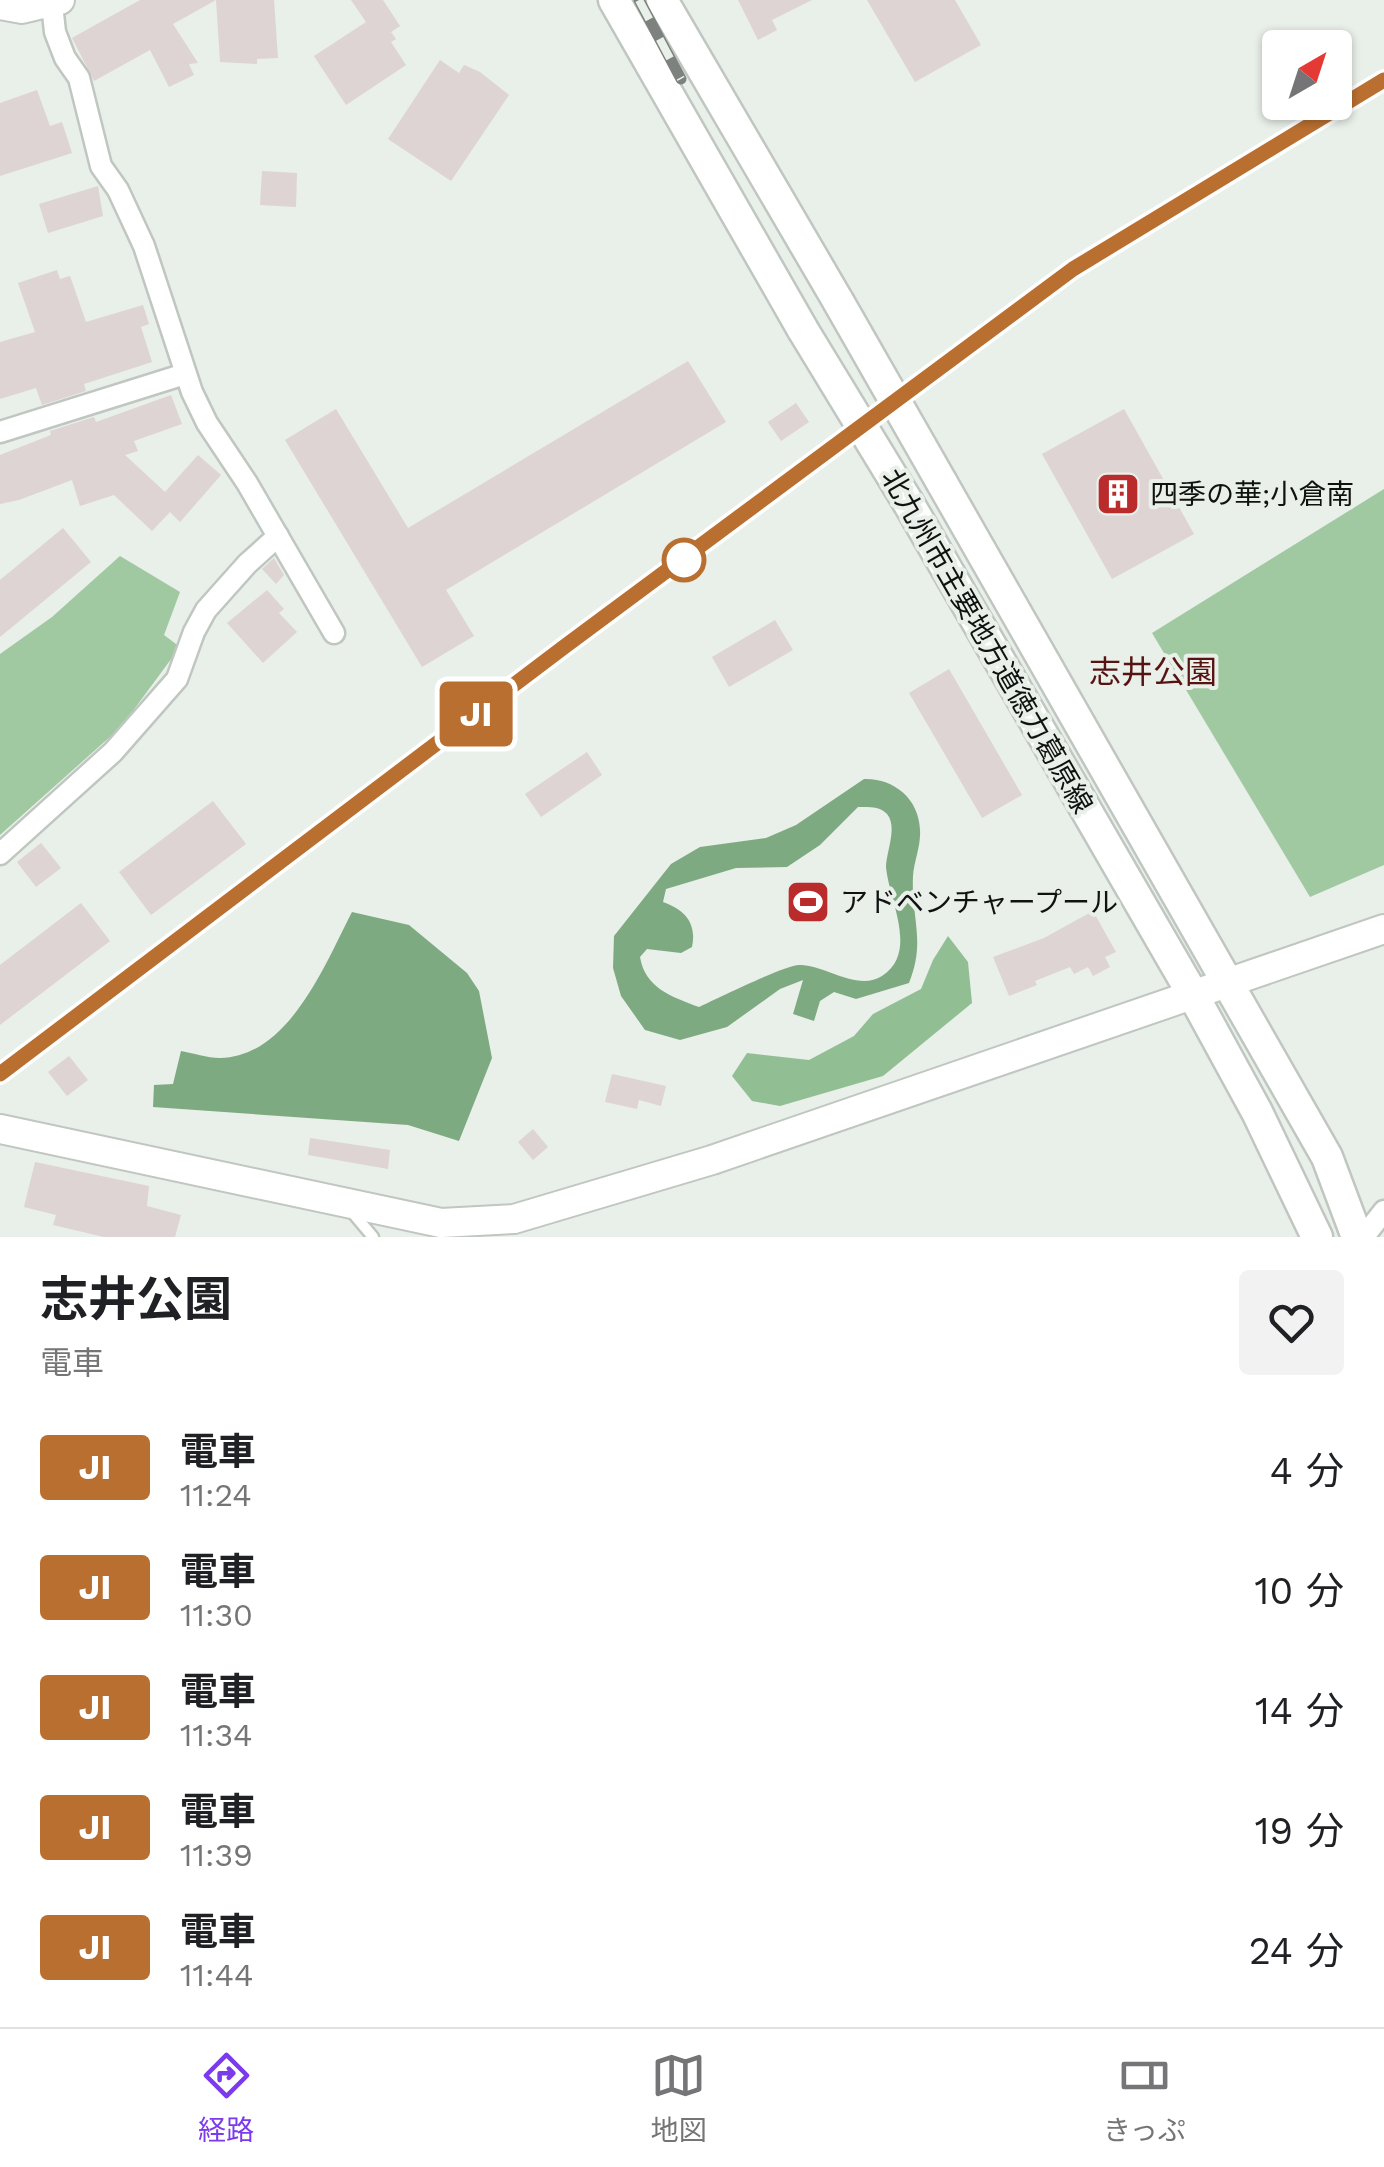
<!DOCTYPE html>
<html lang="ja">
<meta charset="utf-8">
<style>
:root{--surface:#fff;--page:#f2f2f2;--text:#202124;--muted:#757577;--line:#e0e0e0;--accent:#7c3aed}
body{margin:0;font-family:"Work Sans","Noto Sans JP",sans-serif;background:var(--page);color:var(--text);height:100vh;display:flex;flex-direction:column;font-size:38px;white-space:nowrap}
*{box-sizing:border-box;margin:0}
p{font-size:32px;color:var(--muted)}
.icon{flex:none;width:55px;height:55px;fill:none;stroke:currentColor;stroke-width:2;stroke-linecap:round;stroke-linejoin:round}
.map{position:relative;height:1237px;overflow:hidden}
.side{display:flex;flex-direction:column;background:var(--surface);flex:1}
.side>*{flex:none}
.badge{padding:0 20px;border-radius:8px;font-size:35px;line-height:65px}
.needle{width:65px;rotate:39deg}
.controls{position:absolute;left:1262px;top:30px;display:grid;gap:20px}
.controls a{display:grid;place-items:center;width:90px;height:90px;border-radius:10px;background:var(--surface);box-shadow:0 2px 8px #0004;font-size:50px}
.map>.badge{position:absolute;translate:-50% -50%;box-shadow:0 0 0 5px #fff}
.round{display:grid;place-items:center;flex:none;width:105px;height:105px;border-radius:10px;background:var(--page)}
.overview{display:flex;align-items:center;justify-content:space-between;height:170px;padding:0 40px}
h1{font-size:48px;font-weight:700;line-height:75px}
ul{padding:0;list-style:none}
li{display:flex;align-items:center;gap:30px;height:120px;padding:0 40px}
li div{flex:1}
li b{display:block;font-size:38px}
li em{font-style:normal}
li .badge{min-width:110px;font-weight:700;text-align:center}
.tabs{display:flex;justify-content:space-around;align-items:center;height:140px;border-top:2px solid var(--line);background:var(--surface);font-size:28px;color:var(--muted)}
.tabs a{display:grid;justify-items:center;gap:5px}
.tabs .selected{color:var(--accent)}
.map>svg:first-child{display:block}
.green{fill:#a0c9a2}
.forest{fill:#92be94}
.water{fill:#7eaa81;fill-rule:evenodd}
.building{fill:#ddd4d3}
.lines{fill:none;stroke-linecap:round;stroke-linejoin:round}
.lane-casing{stroke:#c0c6c0;stroke-width:15}
.street-casing{stroke:#c0c6c0;stroke-width:25}
.secondary-casing{stroke:#c0c6c0;stroke-width:32}
.primary-casing{stroke:#c0c6c0;stroke-width:35}
.lane{stroke:#fff;stroke-width:10}
.street{stroke:#fff;stroke-width:20}
.secondary{stroke:#fff;stroke-width:28}
.primary{stroke:#fff;stroke-width:30}
.rail-casing{stroke:#7e827e;stroke-width:11}
.rail{stroke:#e9efe9;stroke-width:8;stroke-dasharray:22;stroke-linecap:butt}
.primary-bridge-casing{stroke:#c0c6c0;stroke-width:35;stroke-linecap:butt}
.primary-bridge{stroke:#fff;stroke-width:30}
.line-casing{stroke:#fff;stroke-width:22}
.line{stroke:#b96f30;stroke-width:15}
.stop-dot{fill:#fff;stroke:#b96f30;stroke-width:5}
.labels{text-anchor:middle;dominant-baseline:central;stroke-width:8;stroke-linejoin:round;paint-order:stroke}
.poi-label{font-size:28px;fill:#101210;stroke:#e9efe9;text-anchor:start}
.street-label{font-size:28px;fill:#101210;stroke:#e9efe9}
.quarter-label{font-size:32px;fill:#571312;stroke:#e9efe9}
</style>
<div class="map">
<svg width="1384" height="1237" viewBox="0 0 1384 1237">
<rect width="100%" height="100%" fill="#e9efe9"/>
<g class="green">
<path d="M 1384,489 L 1384,865 L 1310,897 L 1152,633 Z"/>
<path d="M 120,556 L 180,592 L 164,635 L 180,647 L 121,727 L 0,835 L 0,654 L 52,617 Z"/>
</g>
<path class="forest" d="M 948,936 L 968,962 L 972,1003 L 883,1076 L 780,1106 L 752,1101 L 732,1076 L 747,1053 L 809,1060 L 854,1036 L 873,1014 L 921,989 L 933,960 Z"/>
<g class="water">
<path d="M 864,779 C 893,778 919,798 920,830 C 921,846 914,861 913,876 C 911,918 926,941 909,983 L 856,999 L 834,992 L 820,1001 L 814,1021 L 793,1014 L 803,980 L 780,989 L 727,1027 L 680,1040 L 645,1030 L 621,996 L 613,968 L 614,936 L 671,864 L 700,847 L 766,838 L 796,825 ZM 858,807 C 868,807 880,806 887,814 C 898,827 886,852 886,867 C 889,901 919,952 882,976 C 857,992 824,964 799,965 C 785,965 716,999 699,1007 C 672,997 645,988 640,957 L 647,949 L 681,953 L 692,947 C 697,923 685,910 663,902 L 666,889 L 736,868 L 787,867 L 820,845 Z"/>
<path d="M 352,912 L 409,925 L 467,973 L 479,991 L 492,1058 L 459,1141 L 408,1125 L 153,1107 L 154,1085 L 173,1084 L 181,1051 C 193,1053 207,1058 220,1058 C 289,1057 325,964 352,912 Z"/>
</g>
<g class="building">
<path d="M 140,0 L 274,0 L 278,58 L 257,59 L 257,64 L 220,62 L 216,0 L 173,24 L 198,63 L 189,64 L 194,75 L 169,87 L 150,50 L 94,81 L 72,38 Z"/>
<path d="M 351,0 L 383,0 L 400,26 L 391,32 L 396,39 L 391,42 L 406,65 L 346,105 L 314,56 L 366,22 Z"/>
<path d="M 738,0 L 812,0 L 772,20 L 777,30 L 758,40 Z"/>
<path d="M 867,0 L 955,0 L 981,45 L 915,82 Z"/>
<path d="M 440,60 L 459,73 L 464,65 L 480,72 L 509,95 L 451,181 L 388,139 Z"/>
<path d="M 37,90 L 50,126 L 62,122 L 72,153 L 0,176 L 0,103 Z"/>
<path d="M 262,171 L 297,173 L 296,207 L 260,205 Z"/>
<path d="M 98,186 L 103,216 L 48,233 L 39,204 Z"/>
<path d="M 57,270 L 60,279 L 70,276 L 86,322 L 143,305 L 149,324 L 141,327 L 152,362 L 84,384 L 86,391 L 42,405 L 36,388 L 0,399 L 0,342 L 35,332 L 18,283 Z"/>
<path d="M 688,361 L 726,422 L 446,590 L 474,636 L 422,667 L 285,440 L 336,409 L 408,528 Z"/>
<path d="M 171,395 L 182,424 L 134,441 L 138,451 L 125,455 L 165,492 L 198,455 L 221,475 L 180,522 L 170,512 L 152,531 L 114,495 L 80,506 L 72,480 L 19,500 L 0,504 L 0,455 L 51,435 L 50,431 L 94,417 L 96,422 Z"/>
<path d="M 796,403 L 809,422 L 781,441 L 768,422 Z"/>
<path d="M 1124,409 L 1194,534 L 1112,579 L 1042,454 Z"/>
<path d="M 63,528 L 91,562 L 0,637 L 0,580 Z"/>
<path d="M 274,558 L 284,575 L 276,584 L 262,569 Z"/>
<path d="M 267,590 L 284,609 L 279,613 L 297,632 L 263,663 L 227,623 Z"/>
<path d="M 775,620 L 793,650 L 729,687 L 712,657 Z"/>
<path d="M 949,669 L 1022,795 L 982,818 L 909,693 Z"/>
<path d="M 587,752 L 602,775 L 541,817 L 525,794 Z"/>
<path d="M 213,801 L 246,844 L 151,915 L 119,872 Z"/>
<path d="M 41,843 L 61,868 L 36,887 L 17,862 Z"/>
<path d="M 81,903 L 110,941 L 0,1025 L 0,965 Z"/>
<path d="M 1093,911 L 1116,952 L 1105,957 L 1110,967 L 1093,976 L 1088,967 L 1074,974 L 1070,967 L 1035,981 L 1037,985 L 1009,996 L 993,957 L 1044,938 Z"/>
<path d="M 69,1056 L 88,1080 L 67,1096 L 48,1072 Z"/>
<path d="M 612,1074 L 666,1086 L 661,1106 L 639,1100 L 637,1109 L 605,1102 Z"/>
<path d="M 533,1129 L 548,1147 L 533,1160 L 518,1142 Z"/>
<path d="M 310,1138 L 390,1150 L 388,1169 L 308,1155 Z"/>
<path d="M 35,1162 L 149,1186 L 147,1206 L 181,1215 L 175,1237 L 104,1237 L 53,1225 L 56,1215 L 24,1207 Z"/>
</g>
<g class="lines">
<defs>
<path id="lane" d="M 352,1212 L 373,1237"/>
<g id="street">
<path d="M 52,4 L 55,32 L 65,58 L 79,78 L 101,166 L 118,190 L 144,246 L 192,392 L 207,423 L 247,483 L 334,633"/>
<path d="M 0,432 L 185,374"/>
<path d="M 0,854 L 113,752 L 177,679 L 194,632 L 206,610 L 247,564 L 278,536"/>
<path d="M 1369,1230 L 1384,1211"/>
</g>
<g id="secondary">
<path d="M 0,5 L 22,9 L 60,0"/>
<path d="M 0,1129 L 441,1223 L 514,1219 L 712,1160 L 1384,929"/>
</g>
<g id="primary">
<path d="M 614,0 L 803,330"/>
<path d="M 662,0 L 838,301"/>
<path d="M 942,483 L 1327,1157 L 1357,1237"/>
<path d="M 909,504 L 1192,993 L 1257,1112 L 1317,1237"/>
</g>
</defs>
<use href="#lane" class="lane-casing"/>
<use href="#street" class="street-casing"/>
<use href="#secondary" class="secondary-casing"/>
<use href="#primary" class="primary-casing"/>
<use href="#lane" class="lane"/>
<use href="#street" class="street"/>
<use href="#secondary" class="secondary"/>
<use href="#primary" class="primary"/>
<defs>
<g id="rail">
<path d="M 639,0 L 681,79"/>
<path d="M 0,1074 L 564,647 L 1073,269 L 1384,80"/>
</g>
</defs>
<use href="#rail" class="rail-casing"/>
<use href="#rail" class="rail"/>
<defs>
<g id="primary-bridge">
<path d="M 838,301 L 942,483"/>
<path d="M 803,330 L 909,504"/>
</g>
</defs>
<use href="#primary-bridge" class="primary-bridge-casing"/>
<use href="#primary-bridge" class="primary-bridge"/>
</g>
<g class="lines">
<defs>
<path id="line" d="M 0,1074 L 564,647 L 1073,269 L 1384,80"/>
</defs>
<use href="#line" class="line-casing"/>
<use href="#line" class="line"/>
</g>
<defs>
<symbol id="building-square" viewBox="-11 -11 22 22"><rect x="-9" y="-9" width="18" height="18" rx="4" fill="#ba2b2c" stroke="#e9efe9"/><path d="M-4-6H4V6H1V3H-1V6H-4ZM-2.5-4.3h1.7v1.8h-1.7ZM.8-4.3h1.7v1.8H.8ZM-2.5-1h1.7V.8h-1.7ZM.8-1h1.7V.8H.8Z" fill="#fff"/></symbol>
<symbol id="stadium-square" viewBox="-11 -11 22 22"><rect x="-9" y="-9" width="18" height="18" rx="4" fill="#ba2b2c" stroke="#e9efe9"/><path d="M0-5a6.5 5 0 1 0 0 10a6.5 5 0 1 0 0-10ZM-3.5-1.8h7v3.6h-7Z" fill="#fff"/></symbol>
</defs>
<g fill-rule="evenodd">
<use href="#building-square" x="1093" y="469" width="50" height="50"/>
<use href="#stadium-square" x="783" y="877" width="50" height="50"/>
</g>
<circle class="stop-dot" cx="684" cy="560" r="20"/>
<g class="labels">
<g class="poi-label">
<text x="1150" y="494">四季の華;小倉南</text>
<text x="840" y="902">アドベンチャープール</text>
</g>
<g class="street-label">
<text transform="translate(987 641) rotate(60)">北九州市主要地方道徳力葛原線</text>
</g>
<g class="quarter-label">
<text x="1153" y="672">志井公園</text>
</g>
</g>
</svg>
<div class="controls">
<a><svg class="needle" viewBox="-14 -14 28 28"><path d="M0-13l5 13h-10z" fill="#e53935"/><path d="M0 13l5-13h-10z" fill="#757577"/></svg></a>
</div>
<b class="badge" style="left:476px;top:714px;background:#b96f30;color:#fff">JI</b>
</div>
<section class="side">
<div class="overview"><div><h1>志井公園</h1><p>電車</p></div><a class="round"><svg class="icon" aria-label="heart" viewBox="0 0 24 24"><path d="M12 20l-8-8c-3-5 5-10 8-4 3-6 11-1 8 4z"/></svg></a></div>
<ul>
<li><span class="badge" style="background:#b96f30;color:#fff">JI</span><div><b>電車</b><p>11:24</p></div><em>4 分</em></li>
<li><span class="badge" style="background:#b96f30;color:#fff">JI</span><div><b>電車</b><p>11:30</p></div><em>10 分</em></li>
<li><span class="badge" style="background:#b96f30;color:#fff">JI</span><div><b>電車</b><p>11:34</p></div><em>14 分</em></li>
<li><span class="badge" style="background:#b96f30;color:#fff">JI</span><div><b>電車</b><p>11:39</p></div><em>19 分</em></li>
<li><span class="badge" style="background:#b96f30;color:#fff">JI</span><div><b>電車</b><p>11:44</p></div><em>24 分</em></li>
</ul>
</section>
<nav class="tabs">
<a class="selected"><svg class="icon" aria-label="directions" viewBox="0 0 24 24"><path d="M12 3l9 9-9 9-9-9zM9 14v-3h6M13 9l2 2-2 2"/></svg>経路</a>
<a><svg class="icon" aria-label="map" viewBox="0 0 24 24"><path d="M3 6l6-2 6 2 6-2v14l-6 2-6-2-6 2zM9 4v14M15 6v14"/></svg>地図</a>
<a><svg class="icon" aria-label="tickets" viewBox="0 0 24 24"><path d="M3 7h18v10H3zM15 7v10"/></svg>きっぷ</a>
</nav>
